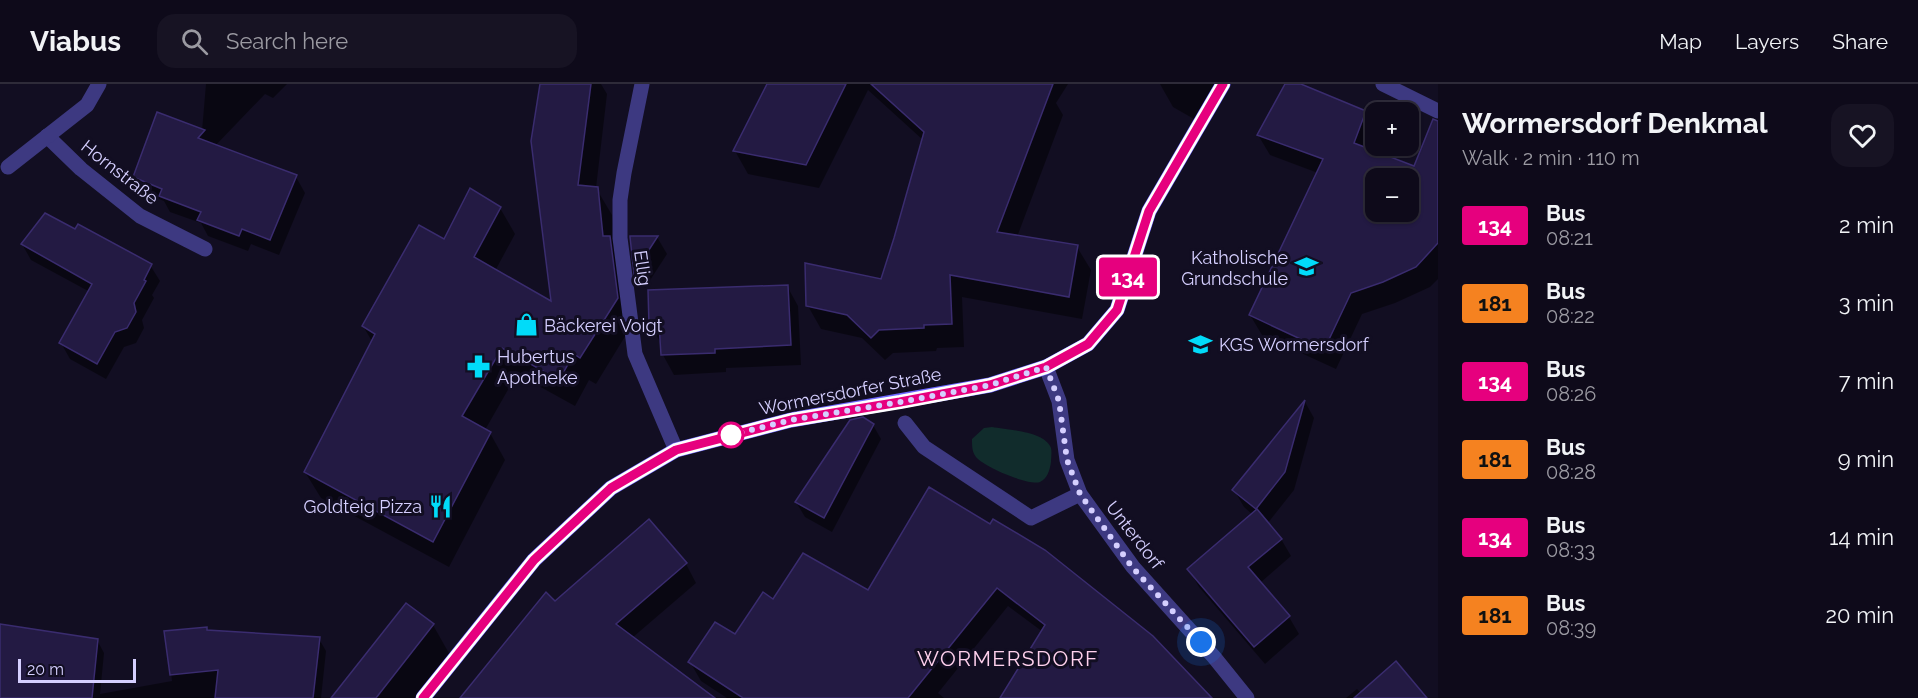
<!DOCTYPE html>
<meta charset="utf-8">
<style>
:root{--surface:#0e0a1a;--page:#171323;--text:#f1f3f6;--muted:#9b9aa2;--line:#2e2b39}
body{margin:0;font-family:Raleway,sans-serif;background:var(--page);color:var(--text);height:100vh;display:flex;flex-direction:column;font-size:22px;white-space:nowrap}
*{box-sizing:border-box;margin:0}
p{font-size:20px;color:var(--muted)}
.icon{flex:none;width:33px;height:33px;fill:none;stroke:currentColor;stroke-width:2;stroke-linecap:round;stroke-linejoin:round}
.map{position:relative;flex:1;overflow:hidden}
.panel{display:flex;flex-direction:column;background:var(--surface);width:480px}
.panel>*{flex:none}
.badge{padding:0 12px;border-radius:4px;font-size:21px;line-height:39px}
.tools{position:absolute;left:1365px;top:18px;display:grid;gap:12px}
.tools a{display:grid;place-items:center;width:54px;height:54px;border-radius:12px;background:var(--surface);box-shadow:0 2px 4px #0004,0 0 0 2px var(--line);font-size:30px}
.scale{position:absolute;left:18px;bottom:15px;width:118px;box-sizing:border-box;padding-left:6px;border:3px solid #d5cfff;border-top:0;font-size:16px;line-height:21px;white-space:nowrap;color:#d5cfff;-webkit-text-stroke:4px #120e22;paint-order:stroke}
.you{position:absolute;width:30px;height:30px;margin:-15px;border:4px solid #fff;border-radius:50%;background:#1a73e8;box-shadow:0 0 0 9px #1a73e833}
.map>.badge{position:absolute;translate:-50% -50%;box-shadow:0 0 0 3px #fff}
.round{display:grid;place-items:center;flex:none;width:63px;height:63px;border-radius:18px;background:var(--page)}
.headline{display:flex;align-items:center;justify-content:space-between;height:102px;padding:0 24px}
h1{font-size:28px;font-weight:700;line-height:45px}
ul{padding:0;list-style:none}
li{display:flex;align-items:center;gap:18px;height:78px;padding:0 24px}
li div{flex:1}
li b{display:block;font-size:22px}
li em{font-style:normal}
li .badge{min-width:66px;font-weight:700;text-align:center}
header{display:flex;align-items:center;gap:36px;box-sizing:border-box;height:84px;padding:0 30px;background:var(--surface);border-bottom:2px solid var(--line)}
header strong{font-size:28px}
nav{display:flex;gap:33px;margin-inline-start:auto;font-size:21px}
.search{width:420px;height:54px;background:var(--page);display:flex;align-items:center;gap:15px;box-sizing:border-box;padding:0 21px;border-radius:18px;color:var(--muted);font-size:22px}
main{display:flex;flex:1;min-height:0}
.map>svg:first-child{display:block}
.green{fill:#112c2c}
.shadow{fill:#0007;fill-rule:evenodd}
.building{fill:#231a43;stroke:#3a2c6f;stroke-width:1.5;fill-rule:evenodd}
.lines{fill:none;stroke-linecap:round;stroke-linejoin:round}
.lane{stroke:#3d3981;stroke-width:15}
.street{stroke:#3d3981;stroke-width:15}
.secondary{stroke:#6d66ff;stroke-width:15}
.line-casing{stroke:#fff;stroke-width:14}
.line{stroke:#e6007e;stroke-width:9}
.walk{stroke:#d5cfff;stroke-width:6;stroke-dasharray:0 10.8}
.stop-dot{fill:#fff;stroke:#e6007e;stroke-width:3}
.labels{text-anchor:middle;dominant-baseline:central;stroke-width:6;stroke-linejoin:round;paint-order:stroke}
.street-label{font-size:18px;fill:#d5cfff;stroke:#120e22}
.poi-label{font-size:18px;fill:#d5cfff;stroke:#120e22;text-anchor:start}
.quarter-label{font-size:21px;letter-spacing:1.5px;fill:#ffd1ed;stroke:#120e22}
</style>
<header>
<strong>Viabus</strong>
<div class="search"><svg class="icon" aria-label="search" viewBox="0 0 24 24"><circle cx="10" cy="10" r="6"/><path d="M15 15l6 6"/></svg>Search here</div>
<nav><a>Map</a><a>Layers</a><a>Share</a></nav>
</header>
<main>
<div class="map">
<svg width="1438" height="614" viewBox="0 0 1438 614">
<rect width="100%" height="100%" fill="#120e22"/>
<path class="green" d="M 992,343 C 1008,346 1045,347 1051,364 C 1052,368 1051,374 1051,378 C 1050,386 1047,395 1040,398 C 1029,402 984,383 976,373 C 972,368 972,362 972,355 L 984,344 Z"/>
<g class="shadow">
<path d="M 206,0 L 287,0 L 273,14 L 265,10 L 215,62 L 296,93 L 305,109 L 279,171 L 251,160 L 248,167 L 208,152 L 201,139 L 170,128 L 164,117 L 144,109 L 135,93 L 202,47 Z"/>
<path d="M 543,0 L 601,0 L 607,10 L 596,104 L 612,131 L 616,165 L 632,241 L 596,300 L 589,296 L 575,322 L 517,290 L 485,346 L 490,349 L 505,376 L 449,483 L 321,414 L 305,388 L 373,259 L 363,242 L 444,157 L 500,124 L 515,150 L 495,187 L 553,220 Z"/>
<path d="M 769,0 L 1068,0 L 1056,19 L 1063,31 L 1017,153 L 1077,163 L 1091,186 L 1082,235 L 962,213 L 964,263 L 937,264 L 936,267 L 893,269 L 885,276 L 862,254 L 821,245 L 808,222 L 882,197 L 923,56 L 868,6 L 819,104 L 748,90 L 735,67 Z"/>
<path d="M 1160,0 L 1223,0 L 1201,39 L 1173,23 Z"/>
<path d="M 1286,0 L 1297,0 L 1365,29 L 1376,47 L 1376,53 L 1370,67 L 1415,84 L 1434,37 L 1438,37 L 1438,195 L 1430,203 L 1395,219 L 1362,230 L 1336,285 L 1262,251 L 1250,231 L 1318,89 L 1270,71 L 1258,51 ZM 1376,94 L 1408,94 L 1408,128 L 1376,128 Z"/>
<path d="M 76,147 L 150,181 L 160,197 L 152,211 L 154,214 L 142,236 L 144,244 L 136,259 L 124,263 L 106,295 L 70,275 L 61,259 L 90,208 L 31,176 L 22,160 Z"/>
<path d="M 657,153 L 667,170 L 645,204 L 636,188 L 631,154 Z"/>
<path d="M 787,202 L 798,222 L 801,281 L 726,284 L 726,288 L 674,291 L 663,271 L 662,261 L 650,241 L 649,207 Z"/>
<path d="M 1305,318 L 1314,334 L 1294,406 L 1267,440 L 1281,455 L 1291,472 L 1260,499 L 1289,533 L 1299,550 L 1265,580 L 1199,503 L 1189,486 L 1253,431 L 1244,423 L 1234,406 Z"/>
<path d="M 873,341 L 881,355 L 832,448 L 805,433 L 796,418 Z"/>
<path d="M 930,405 L 1209,614 L 1001,614 L 1043,548 L 1008,522 L 938,609 L 944,614 L 727,614 L 701,597 L 690,578 L 735,552 L 773,517 L 868,508 Z"/>
<path d="M 649,437 L 686,480 L 696,499 L 632,554 L 701,614 L 461,614 L 555,519 Z"/>
<path d="M 433,541 L 450,571 L 417,614 L 333,614 Z"/>
<path d="M 0,542 L 97,556 L 104,569 L 100,610 L 172,597 L 166,549 L 319,555 L 326,567 L 321,614 L 0,614 Z"/>
<path d="M 1357,605 L 1361,609 L 1425,614 L 1346,614 Z"/>
</g>
<g class="building">
<path d="M 540,0 L 591,0 L 578,101 L 598,103 L 603,152 L 610,152 L 618,214 L 580,274 L 574,270 L 559,296 L 502,264 L 462,332 L 491,348 L 433,458 L 304,388 L 375,250 L 362,242 L 419,141 L 444,155 L 470,104 L 501,123 L 474,173 L 551,217 L 531,57 Z"/>
<path d="M 767,0 L 846,0 L 806,81 L 733,67 Z"/>
<path d="M 871,0 L 1053,0 L 997,148 L 1078,161 L 1069,213 L 950,191 L 952,240 L 924,241 L 924,244 L 879,246 L 871,254 L 847,231 L 806,222 L 805,179 L 881,195 L 894,154 L 924,48 Z"/>
<path d="M 1285,0 L 1301,0 L 1366,27 L 1354,59 L 1414,82 L 1433,35 L 1438,37 L 1438,159 L 1416,183 L 1383,198 L 1351,209 L 1324,266 L 1249,231 L 1323,75 L 1257,51 ZM 1376,94 L 1408,94 L 1408,128 L 1376,128 Z"/>
<path d="M 157,28 L 205,46 L 198,54 L 297,91 L 270,156 L 242,145 L 239,152 L 197,136 L 201,128 L 159,112 L 162,105 L 133,93 Z"/>
<path d="M 45,129 L 75,145 L 78,140 L 152,180 L 144,196 L 146,197 L 134,219 L 136,228 L 127,244 L 115,248 L 97,280 L 59,259 L 92,200 L 21,160 Z"/>
<path d="M 630,152 L 658,152 L 634,189 L 630,153 Z"/>
<path d="M 788,201 L 791,261 L 715,265 L 715,269 L 661,271 L 659,240 L 649,241 L 648,206 Z"/>
<path d="M 1305,316 L 1285,388 L 1256,425 L 1232,406 Z"/>
<path d="M 863,333 L 874,340 L 824,434 L 795,418 L 850,336 Z"/>
<path d="M 929,403 L 990,440 L 993,435 L 1045,466 L 1153,552 L 1212,614 L 1000,614 L 1045,541 L 997,504 L 908,614 L 743,614 L 688,578 L 715,538 L 735,550 L 763,508 L 773,515 L 803,469 L 868,506 Z"/>
<path d="M 1257,425 L 1282,455 L 1248,483 L 1290,532 L 1254,563 L 1187,485 Z"/>
<path d="M 649,435 L 687,479 L 616,540 L 715,614 L 460,614 L 546,508 L 555,517 Z"/>
<path d="M 406,519 L 434,540 L 376,614 L 331,614 Z"/>
<path d="M 0,540 L 98,555 L 92,614 L 0,614 Z"/>
<path d="M 207,543 L 207,546 L 320,553 L 313,614 L 215,614 L 218,586 L 170,591 L 164,547 Z"/>
<path d="M 1396,577 L 1427,614 L 1354,614 Z"/>
</g>
<g class="lines">
<g class="lane">
<path d="M 1383,0 L 1438,27"/>
<path d="M 905,339 L 924,363 L 1031,434 L 1080,410"/>
</g>
<g class="street">
<path d="M 642,0 L 624,89 L 620,116 L 620,154 L 635,270 L 676,366"/>
<path d="M 47,52 L 81,85 L 140,132 L 205,165"/>
<path d="M 8,83 L 87,21 L 99,0"/>
<path d="M 1046,283 L 1059,317 L 1067,376 L 1080,410 L 1133,483 L 1214,573 L 1247,614"/>
</g>
<path class="secondary" d="M 423,614 L 534,476 L 611,404 L 676,366 L 791,336 L 990,301 L 1046,283 L 1088,260 L 1117,226 L 1149,127 L 1223,0"/>
</g>
<g class="lines">
<defs>
<path id="line" d="M 423,614 L 534,476 L 611,404 L 676,366 L 791,336 L 900,318 L 990,301 L 1046,283 L 1088,260 L 1117,226 L 1149,127 L 1223,0"/>
</defs>
<use href="#line" class="line-casing"/>
<use href="#line" class="line"/>
<path class="walk" d="M 731,351 L 791,336 L 900,318 L 990,301 L 1046,283 L 1059,317 L 1067,376 L 1080,410 L 1132,483 L 1201,558"/>
</g>
<defs>
<symbol id="school-bare" viewBox="-9 -9 18 18"><path d="M0-5L7-2L0 1L-7-2ZM-4 1L0 2.5L4 1V4Q0 6-4 4Z" fill="#01dbf9" stroke="#120e22" stroke-width="2.5" paint-order="stroke"/></symbol>
<symbol id="shop-bare" viewBox="-9 -9 18 18"><path d="M-5-2.5h2.3a2.7 3.5 0 0 1 5.4 0H5L5.5 6h-11ZM-1.5-2.5h3a1.5 2.3 0 0 0-3 0Z" fill="#01dbf9" stroke="#120e22" stroke-width="2.5" paint-order="stroke"/></symbol>
<symbol id="pharmacy-bare" viewBox="-9 -9 18 18"><path d="M-2-6h4v4h4v4h-4v4h-4v-4h-4v-4h4Z" fill="#01dbf9" stroke="#120e22" stroke-width="2.5" paint-order="stroke"/></symbol>
<symbol id="restaurant-bare" viewBox="-9 -9 18 18"><path d="M-5-6h1v4h1v-4h1v4h1v-4h1v5L-1.5 .5V6h-2V.5L-5-1ZM5-6V6H3V1.5H1.5Q1.5-4 5-6Z" fill="#01dbf9" stroke="#120e22" stroke-width="2.5" paint-order="stroke"/></symbol>
</defs>
<g fill-rule="evenodd">
<use href="#school-bare" x="1290" y="166" width="33" height="33"/>
<use href="#shop-bare" x="510" y="224" width="33" height="33"/>
<use href="#school-bare" x="1184" y="244" width="33" height="33"/>
<use href="#pharmacy-bare" x="462" y="266" width="33" height="33"/>
<use href="#restaurant-bare" x="424" y="406" width="33" height="33"/>
</g>
<circle class="stop-dot" cx="731" cy="351" r="12"/>
<g class="labels">
<g class="street-label">
<text transform="translate(120 88) rotate(38)">Hornstraße</text>
<text transform="translate(643 184) rotate(82)">Ellig</text>
<text transform="translate(850 307) rotate(-11)">Wormersdorfer Straße</text>
<text transform="translate(1135 451) rotate(52)">Unterdorf</text>
</g>
<g class="poi-label">
<text x="1288" y="173" text-anchor="end">Katholische<tspan x="1288" dy="21">Grundschule</tspan></text>
<text x="544" y="241">Bäckerei Voigt</text>
<text x="1219" y="260">KGS Wormersdorf</text>
<text x="497" y="272">Hubertus<tspan x="497" dy="21">Apotheke</tspan></text>
<text x="422" y="422" text-anchor="end">Goldteig Pizza</text>
</g>
<g class="quarter-label">
<text x="1008" y="574">WORMERSDORF</text>
</g>
</g>
</svg>
<div class="tools">
<a>+</a>
<a>−</a>
</div>
<div class="scale">20 m</div>
<div class="you" style="left:1201px;top:558px"></div>
<b class="badge" style="left:1128px;top:193px;background:#e6007e;color:#fff">134</b>
</div>
<section class="panel">
<div class="headline"><div><h1>Wormersdorf Denkmal</h1><p>Walk · 2 min · 110 m</p></div><a class="round"><svg class="icon" aria-label="heart" viewBox="0 0 24 24"><path d="M12 20l-8-8c-3-5 5-10 8-4 3-6 11-1 8 4z"/></svg></a></div>
<ul>
<li><span class="badge" style="background:#e6007e;color:#fff">134</span><div><b>Bus</b><p>08:21</p></div><em>2 min</em></li>
<li><span class="badge" style="background:#f58220;color:#111">181</span><div><b>Bus</b><p>08:22</p></div><em>3 min</em></li>
<li><span class="badge" style="background:#e6007e;color:#fff">134</span><div><b>Bus</b><p>08:26</p></div><em>7 min</em></li>
<li><span class="badge" style="background:#f58220;color:#111">181</span><div><b>Bus</b><p>08:28</p></div><em>9 min</em></li>
<li><span class="badge" style="background:#e6007e;color:#fff">134</span><div><b>Bus</b><p>08:33</p></div><em>14 min</em></li>
<li><span class="badge" style="background:#f58220;color:#111">181</span><div><b>Bus</b><p>08:39</p></div><em>20 min</em></li>
</ul>
</section>
</main>
